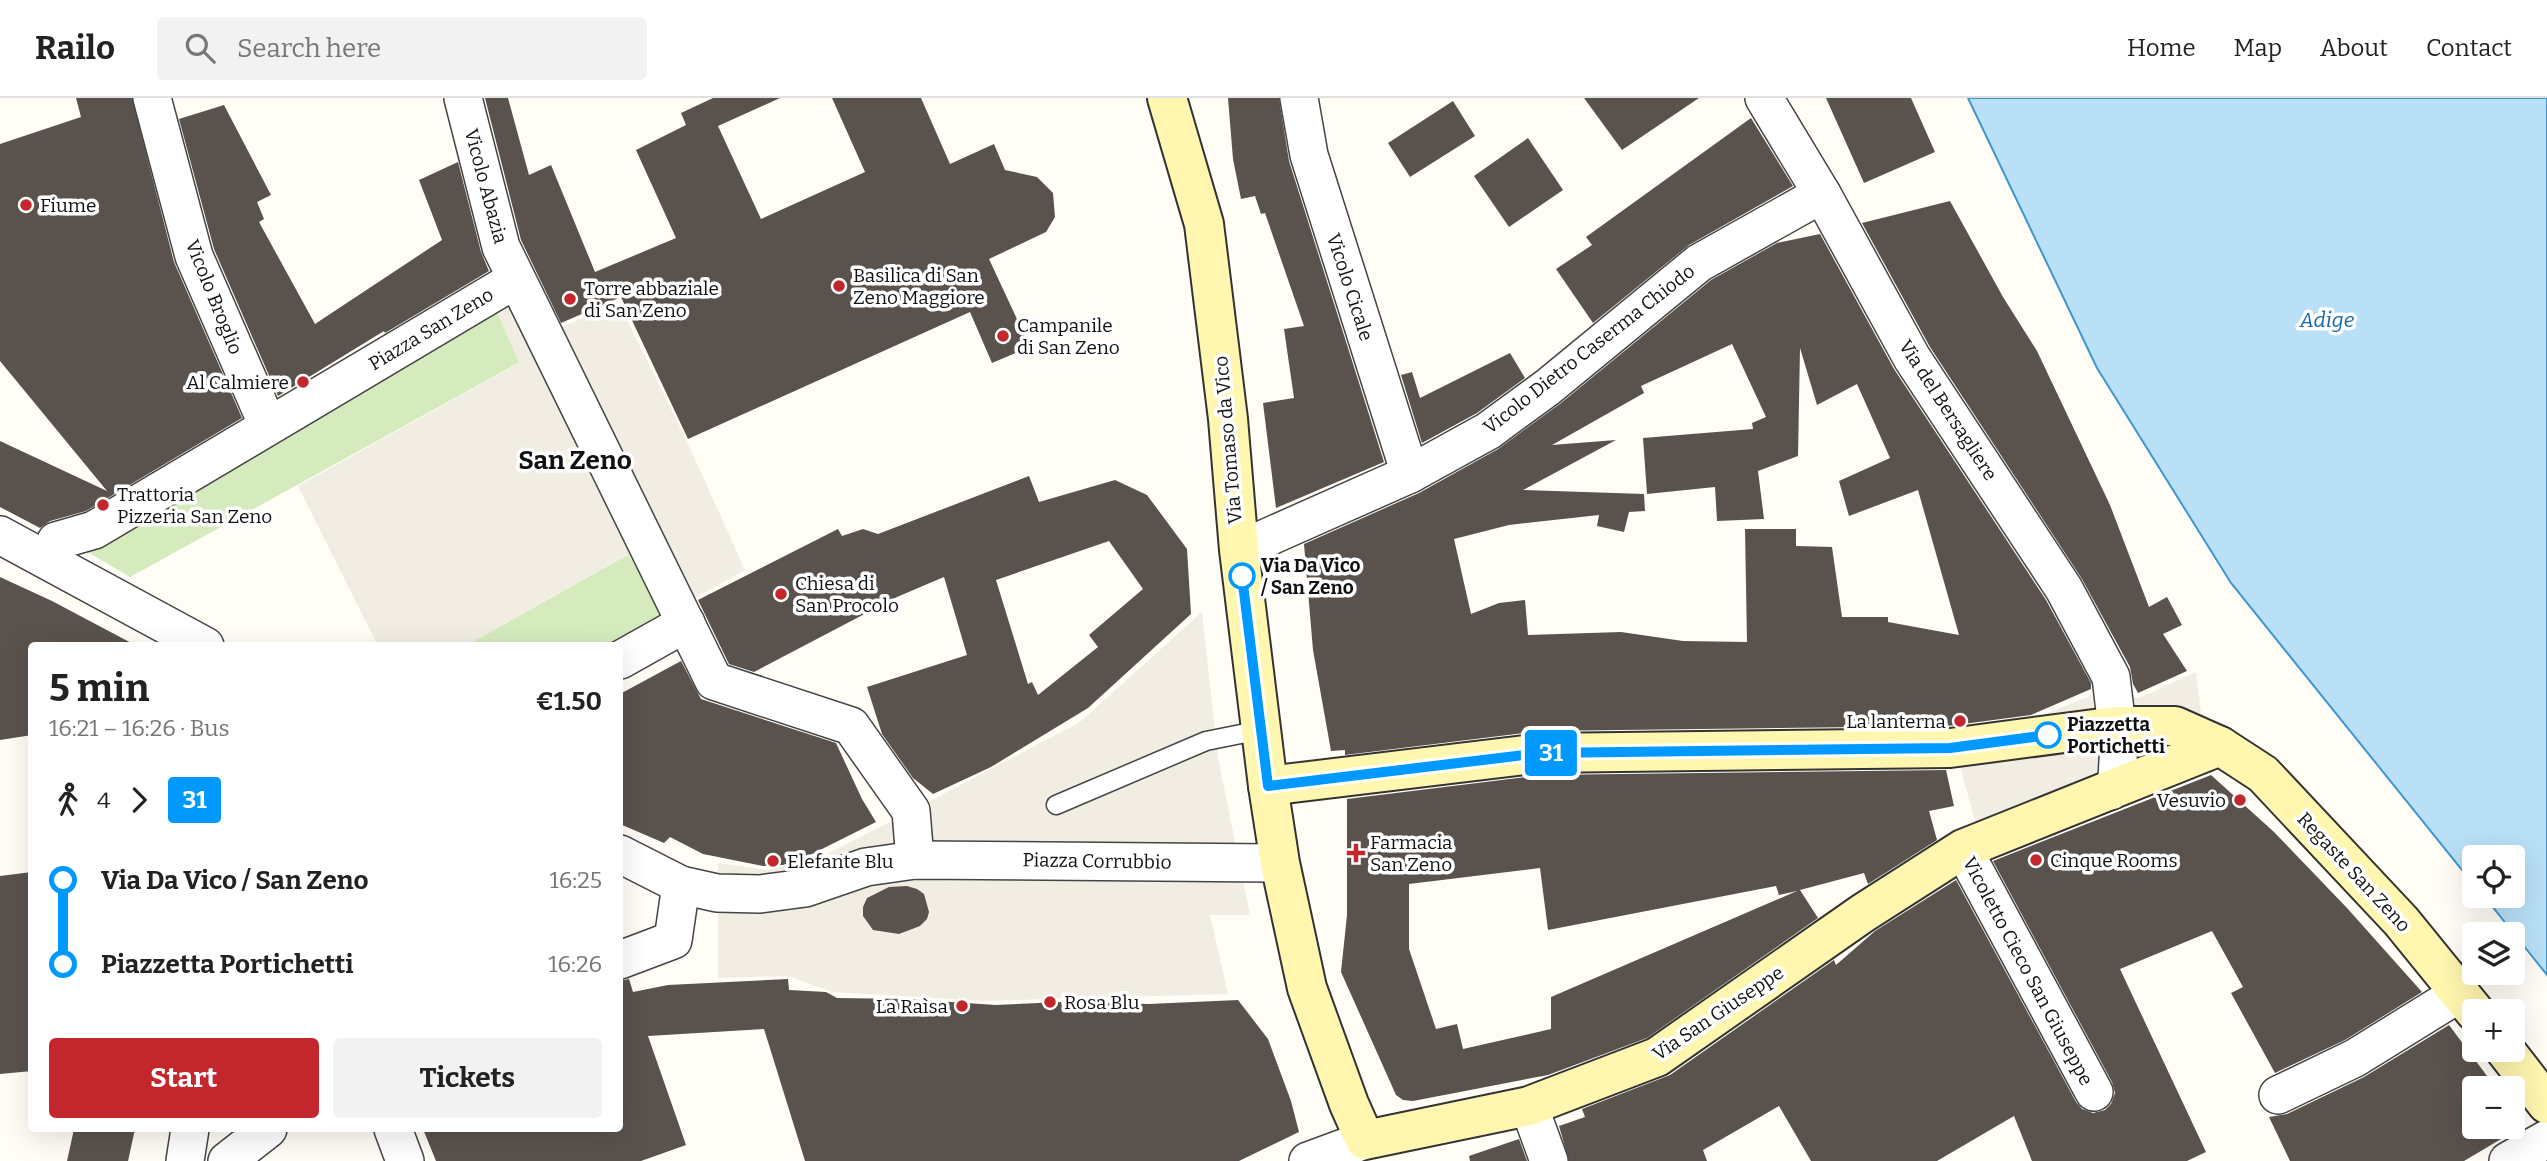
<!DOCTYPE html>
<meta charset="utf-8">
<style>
:root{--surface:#fff;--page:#f2f2f2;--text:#222;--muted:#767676;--line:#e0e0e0;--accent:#c4262e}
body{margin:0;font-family:Bitter,serif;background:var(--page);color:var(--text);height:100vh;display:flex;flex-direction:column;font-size:26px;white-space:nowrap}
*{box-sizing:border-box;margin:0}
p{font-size:23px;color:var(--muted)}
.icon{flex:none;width:38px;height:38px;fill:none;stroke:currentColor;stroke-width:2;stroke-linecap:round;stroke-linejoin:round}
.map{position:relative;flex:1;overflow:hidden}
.panel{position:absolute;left:28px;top:544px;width:595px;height:490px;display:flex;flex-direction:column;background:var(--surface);border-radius:7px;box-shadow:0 7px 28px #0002}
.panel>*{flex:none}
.badge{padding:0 14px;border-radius:5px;font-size:24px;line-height:46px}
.tools{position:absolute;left:2462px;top:747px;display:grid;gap:14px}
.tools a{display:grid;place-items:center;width:63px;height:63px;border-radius:7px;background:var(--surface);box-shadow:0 7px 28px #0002;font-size:35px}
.map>.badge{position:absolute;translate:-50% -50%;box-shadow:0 0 0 4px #fff}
.legs{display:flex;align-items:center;gap:10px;height:77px;padding:0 21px;font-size:23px}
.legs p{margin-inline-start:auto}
.summary{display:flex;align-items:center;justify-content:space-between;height:119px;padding:0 21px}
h1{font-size:38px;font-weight:700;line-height:52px}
.button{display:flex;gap:14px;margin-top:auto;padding:14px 21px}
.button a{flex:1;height:80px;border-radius:7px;background:var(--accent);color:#fff;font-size:28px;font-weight:700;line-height:80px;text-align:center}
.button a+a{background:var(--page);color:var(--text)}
ul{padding:0 21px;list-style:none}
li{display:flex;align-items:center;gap:24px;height:84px;font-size:26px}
li i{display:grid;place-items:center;width:10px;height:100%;margin:0 9px;background:currentColor}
li i::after{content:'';width:18px;height:18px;margin:-9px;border:5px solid;border-radius:50%;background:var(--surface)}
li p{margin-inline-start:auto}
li:first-child i{background:linear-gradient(#0000 50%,currentColor 0)}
li:last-child i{background:linear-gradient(currentColor 50%,#0000 0)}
header{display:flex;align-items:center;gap:42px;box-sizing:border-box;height:98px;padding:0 35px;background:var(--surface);border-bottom:2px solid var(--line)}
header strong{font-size:33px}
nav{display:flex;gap:38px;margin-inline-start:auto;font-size:24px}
.search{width:490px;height:63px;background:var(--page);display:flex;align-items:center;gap:18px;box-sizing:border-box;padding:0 24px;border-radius:7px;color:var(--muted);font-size:26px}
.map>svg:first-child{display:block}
.green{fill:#d5ebbd}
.plaza{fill:#f1ede2}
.water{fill:#b9e0f7;stroke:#3f96cf;stroke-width:2}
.building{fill:#5a524d;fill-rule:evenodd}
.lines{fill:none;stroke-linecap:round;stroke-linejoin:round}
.lane-casing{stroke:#444;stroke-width:21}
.street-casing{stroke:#444;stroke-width:40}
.secondary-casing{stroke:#333;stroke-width:42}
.lane{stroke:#fff;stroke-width:18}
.street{stroke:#fff;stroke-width:37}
.secondary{stroke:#fff6b0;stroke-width:38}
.line-1-casing{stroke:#fff;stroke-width:16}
.line-1{stroke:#09f;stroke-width:10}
.poi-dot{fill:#c4262e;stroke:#fff;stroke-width:2.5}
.stop-1-dot{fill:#fff;stroke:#09f;stroke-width:3.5}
.labels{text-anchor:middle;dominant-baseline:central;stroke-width:7;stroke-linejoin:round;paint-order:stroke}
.street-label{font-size:19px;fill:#111;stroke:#fff}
.poi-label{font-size:19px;fill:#111;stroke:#fff;text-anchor:start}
.stop-label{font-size:19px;font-weight:bold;fill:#111;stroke:#fff;text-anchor:start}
.water-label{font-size:21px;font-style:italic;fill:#1768a6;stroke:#fff}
.district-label{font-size:26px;font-weight:bold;fill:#111;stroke:#fff}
</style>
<header>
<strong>Railo</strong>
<div class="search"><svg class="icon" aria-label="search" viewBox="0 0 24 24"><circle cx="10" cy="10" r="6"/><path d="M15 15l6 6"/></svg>Search here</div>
<nav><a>Home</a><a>Map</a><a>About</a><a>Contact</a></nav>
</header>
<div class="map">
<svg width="2547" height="1063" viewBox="0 0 2547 1063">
<rect width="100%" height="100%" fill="#fffdf5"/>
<g class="green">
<path d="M 492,202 L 520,264 L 130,479 L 76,447 Z"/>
<path d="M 629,456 L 664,517 L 611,548 L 465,548 Z"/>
</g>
<g class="plaza">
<path d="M 489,196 L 557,231 L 618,204 L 685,339 L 745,472 L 664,517 L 628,456 L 465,548 L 378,548 L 298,388 L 519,265 Z"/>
<path d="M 1202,514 L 1218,660 L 1250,817 L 1210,817 L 1228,896 L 983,903 L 832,894 L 788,878 L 718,880 L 718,765 L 768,772 L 825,757 L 911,713 L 1080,624 Z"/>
<path d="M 2196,574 L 2208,673 L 1985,759 L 1959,665 L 2025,624 L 2095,596 L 2139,600 Z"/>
</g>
<path class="water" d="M 1968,0 L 2547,0 L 2547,877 L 2484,798 L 2513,798 L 2513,760 L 2474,760 L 2474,787 L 2231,485 L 2097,270 Z"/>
<g class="building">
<path d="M 76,0 L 132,0 L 174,164 L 242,320 L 86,413 L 50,423 L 40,430 L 0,409 L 0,343 L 107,393 L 0,263 L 0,46 L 81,19 Z"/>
<path d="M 485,0 L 508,0 L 529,77 L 551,67 L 595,174 L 676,140 L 636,52 L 686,27 L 681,15 L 713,0 L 780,0 L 718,28 L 761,121 L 865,74 L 832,0 L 921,0 L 950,66 L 994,46 L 1005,72 L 1037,79 L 1053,95 L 1055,119 L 1046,134 L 989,161 L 1030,249 L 992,265 L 970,214 L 688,341 L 621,199 L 561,225 L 521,142 Z"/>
<path d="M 1228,0 L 1279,0 L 1289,63 L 1384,364 L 1276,410 L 1263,305 L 1294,300 L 1284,231 L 1304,228 L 1265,115 L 1261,116 L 1255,98 L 1241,101 L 1233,61 Z"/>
<path d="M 1584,0 L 1699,0 L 1622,52 Z"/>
<path d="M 1826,0 L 1911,0 L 1935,54 L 1864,85 Z"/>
<path d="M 1453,3 L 1475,38 L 1410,79 L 1388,45 Z"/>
<path d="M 224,7 L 271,97 L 257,104 L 264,121 L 259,124 L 315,226 L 442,142 L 419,82 L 458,64 L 481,154 L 489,173 L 385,235 L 384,233 L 278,298 L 214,151 L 179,21 Z"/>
<path d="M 1751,20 L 1793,88 L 1689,147 L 1593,225 L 1556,171 L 1592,147 L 1586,139 Z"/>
<path d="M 1528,40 L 1563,92 L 1509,129 L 1474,78 Z"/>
<path d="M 1950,103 L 2003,199 L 2037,253 L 2110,407 L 2149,509 L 2167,499 L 2182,527 L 2163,536 L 2187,573 L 2138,595 L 2133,586 L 2130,569 L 2082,481 L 1930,249 L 1862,125 Z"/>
<path d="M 1820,136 L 1894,271 L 2046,502 L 2091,585 L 2091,591 L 2031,617 L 1948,628 L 1541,633 L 1345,657 L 1345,652 L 1331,653 L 1313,552 L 1304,446 L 1419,395 L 1498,351 L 1561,305 L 1711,182 L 1777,145 ZM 1732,246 L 1766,319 L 1752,325 L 1753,331 L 1643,340 L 1647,396 L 1715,389 L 1717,423 L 1764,421 L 1758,373 L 1798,358 L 1800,250 L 1817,307 L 1857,286 L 1890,360 L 1839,383 L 1849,418 L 1918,392 L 1959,537 L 1888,524 L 1888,519 L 1842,519 L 1832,449 L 1796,448 L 1796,431 L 1745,431 L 1747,544 L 1683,543 L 1621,534 L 1528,537 L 1525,502 L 1499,505 L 1471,516 L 1454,441 L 1509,427 L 1599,417 L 1597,428 L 1624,434 L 1629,414 L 1645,413 L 1644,396 L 1523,392 L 1616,342 L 1552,347 L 1644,295 L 1641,288 Z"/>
<path d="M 1510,255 L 1525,280 L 1477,315 L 1422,345 L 1401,277 L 1412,274 L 1420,300 Z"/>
<path d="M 1029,378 L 1039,404 L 1115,382 L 1147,397 L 1187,451 L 1191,516 L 1088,610 L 991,669 L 933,696 L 913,680 L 882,636 L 867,589 L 967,557 L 944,479 L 897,499 L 754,574 L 729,566 L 698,502 L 838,431 L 842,438 L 863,431 L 878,436 ZM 1109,443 L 1143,491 L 1089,537 L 1098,549 L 1038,597 L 1032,584 L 1028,586 L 996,482 Z"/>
<path d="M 0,479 L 52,503 L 137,548 L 32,548 L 32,637 L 0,642 Z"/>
<path d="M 681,563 L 701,601 L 836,645 L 862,701 L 876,724 L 810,757 L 783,767 L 763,768 L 703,756 L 670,739 L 664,745 L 620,726 L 620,596 Z"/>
<path d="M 1946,672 L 1954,708 L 1929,713 L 1937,742 L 1868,786 L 1864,775 L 1800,792 L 1818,820 L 1647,940 L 1548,977 L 1413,1003 L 1403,1002 L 1396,997 L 1341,874 L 1347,817 L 1347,701 L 1542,677 ZM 1540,770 L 1548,832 L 1776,788 L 1779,797 L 1797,793 L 1551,899 L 1551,931 L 1463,951 L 1457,926 L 1436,931 L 1409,851 L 1409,786 Z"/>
<path d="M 2211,677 L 2274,734 L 2347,810 L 2422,894 L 2345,942 L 2275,975 L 2231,895 L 2243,889 L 2212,833 L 2120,871 L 2206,1054 L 2187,1063 L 2032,1063 L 2014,1018 L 1937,1063 L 1811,1063 L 1779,1008 L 1703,1052 L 1707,1063 L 1569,1063 L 1559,1028 L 1585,1019 L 1582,1011 L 1670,977 L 1834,862 L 1836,867 L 1875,833 L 1956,782 L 2076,1004 L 2082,1011 L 2093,1015 L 2105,1012 L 2111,1006 L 2115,995 L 2112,984 L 1993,763 Z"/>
<path d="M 32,774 L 32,973 L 0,976 L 0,778 Z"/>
<path d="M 907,788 L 917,791 L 924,796 L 929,814 L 927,821 L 920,828 L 899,836 L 873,832 L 863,818 L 863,809 L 867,800 L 889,789 Z"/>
<path d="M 629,881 L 633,894 L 668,887 L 788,881 L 789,892 L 826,894 L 837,900 L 905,901 L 996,907 L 1061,904 L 1062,909 L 1102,905 L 1149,906 L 1238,902 L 1268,941 L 1291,1003 L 1299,1034 L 1239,1063 L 805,1063 L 764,931 L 648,938 L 686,1047 L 641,1063 L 436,1063 L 423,1031 L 620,1031 L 620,883 Z"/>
<path d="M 2449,927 L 2496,990 L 2474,990 L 2474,1029 L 2513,1029 L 2513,1014 L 2523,1028 L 2464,1063 L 2290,1063 L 2269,1019 L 2287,1016 L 2364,979 Z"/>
<path d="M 74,1031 L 135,1031 L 128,1063 L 67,1063 Z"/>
<path d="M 1519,1041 L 1527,1063 L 1470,1063 L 1469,1058 Z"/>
</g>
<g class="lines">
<defs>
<path id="lane" d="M 1056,707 L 1206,643 L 1261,632"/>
<g id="street">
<path d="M 152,0 L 194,158 L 262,314"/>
<path d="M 463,0 L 501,149 L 714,583 L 851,628 L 911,713 L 915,762"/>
<path d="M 1299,0 L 1309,57 L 1410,376"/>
<path d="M 1764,0 L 1822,96 L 1912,260 L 2064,491 L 2111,579 L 2119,646 L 2117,680 L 2111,693"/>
<path d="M 0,437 L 205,548"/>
<path d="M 56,443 L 94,432 L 508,186 L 513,175"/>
<path d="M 1239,452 L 1410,376 L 1488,333 L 1548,289 L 1699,165 L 1822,96"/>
<path d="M 620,562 L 686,525"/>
<path d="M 1963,751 L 2094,994"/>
<path d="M 620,756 L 681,787 L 717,795 L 760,796 L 805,790 L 866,769 L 915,762 L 1280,765"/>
<path d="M 620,862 L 673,842 L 681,787"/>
<path d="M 2278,997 L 2355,960 L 2460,895"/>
<path d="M 1529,1008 L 1549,1063"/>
<path d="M 393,1031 L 405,1063"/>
<path d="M 185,1063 L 190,1031"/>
<path d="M 227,1063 L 268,1031"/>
<path d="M 1308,1063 L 1365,1042"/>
<path d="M 2508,1063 L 2547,1041"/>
</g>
<g id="secondary">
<path d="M 1167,0 L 1204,126 L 1228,321 L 1239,452 L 1268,688 L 1280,765 L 1307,890 L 1349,1006 L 1365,1042 L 1529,1008 L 1657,959 L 1863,815 L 1963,751 L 2220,648"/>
<path d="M 1268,688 L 1541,655 L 1950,650 L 2117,628 L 2175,628 L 2220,648 L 2263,676 L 2401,823 L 2475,914"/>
<path d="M 2505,952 L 2547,1006"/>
</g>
</defs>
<use href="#lane" class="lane-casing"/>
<use href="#street" class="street-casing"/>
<use href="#secondary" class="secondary-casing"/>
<use href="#lane" class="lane"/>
<use href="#street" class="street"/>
<use href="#secondary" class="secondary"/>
</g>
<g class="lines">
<defs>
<path id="line-1" d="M 1242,478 L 1268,688 L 1541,655 L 1950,650 L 2048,637"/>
</defs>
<use href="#line-1" class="line-1-casing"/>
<use href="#line-1" class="line-1"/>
</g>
<g class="poi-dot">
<circle cx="26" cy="107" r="7"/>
<circle cx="839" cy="188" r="7"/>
<circle cx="570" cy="201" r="7"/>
<circle cx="1003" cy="238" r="7"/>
<circle cx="303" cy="284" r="7"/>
<circle cx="103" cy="407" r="7"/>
<circle cx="781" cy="496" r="7"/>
<circle cx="1960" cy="623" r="7"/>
<circle cx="2240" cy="702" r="7"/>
<path d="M1352.5 744.5h7v7h7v7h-7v7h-7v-7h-7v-7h7z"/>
<circle cx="2036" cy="762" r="7"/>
<circle cx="773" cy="763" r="7"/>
<circle cx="1050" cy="904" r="7"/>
<circle cx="962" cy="908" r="7"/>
</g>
<g class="stop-1-dot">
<circle cx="1242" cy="478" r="12"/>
<circle cx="2048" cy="637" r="12"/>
</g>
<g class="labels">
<g class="street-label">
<text transform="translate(486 88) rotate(75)">Vicolo Abazia</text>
<text transform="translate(1350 189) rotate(72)">Vicolo Cicale</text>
<text transform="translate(214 199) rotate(68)">Vicolo Broglio</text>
<text transform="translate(431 231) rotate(-31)">Piazza San Zeno</text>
<text transform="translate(1589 251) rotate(-38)">Vicolo Dietro Caserma Chiodo</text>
<text transform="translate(1948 312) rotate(57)">Via del Bersagliere</text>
<text transform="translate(1228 342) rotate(-95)">Via Tomaso da Vico</text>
<text transform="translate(1097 763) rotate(1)">Piazza Corrubbio</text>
<text transform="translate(2354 774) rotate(47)">Regaste San Zeno</text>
<text transform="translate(2028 873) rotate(62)">Vicoletto Cieco San Giuseppe</text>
<text transform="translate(1718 915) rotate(-34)">Via San Giuseppe</text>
</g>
<g class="poi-label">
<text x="40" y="107">Fiume</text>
<text x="853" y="177">Basilica di San<tspan x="853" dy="22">Zeno Maggiore</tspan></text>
<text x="584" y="190">Torre abbaziale<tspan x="584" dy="22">di San Zeno</tspan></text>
<text x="1017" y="227">Campanile<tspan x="1017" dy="22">di San Zeno</tspan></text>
<text x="289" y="284" text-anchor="end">Al Calmiere</text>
<text x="117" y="396">Trattoria<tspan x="117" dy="22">Pizzeria San Zeno</tspan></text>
<text x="795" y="485">Chiesa di<tspan x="795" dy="22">San Procolo</tspan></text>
<text x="1946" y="623" text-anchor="end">La lanterna</text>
<text x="2226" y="702" text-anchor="end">Vesuvio</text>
<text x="1370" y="744">Farmacia<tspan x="1370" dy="22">San Zeno</tspan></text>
<text x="2050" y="762">Cinque Rooms</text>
<text x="787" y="763">Elefante Blu</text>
<text x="1064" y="904">Rosa Blu</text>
<text x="948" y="908" text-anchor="end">La Raìsa</text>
</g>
<g class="stop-label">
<text x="1261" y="467">Via Da Vico<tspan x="1261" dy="22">/ San Zeno</tspan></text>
<text x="2067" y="626">Piazzetta<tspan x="2067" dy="22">Portichetti</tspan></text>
</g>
<g class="water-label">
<text x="2327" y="222">Adige</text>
</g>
<g class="district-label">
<text x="575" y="362">San Zeno</text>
</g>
</g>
</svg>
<div class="tools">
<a><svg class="icon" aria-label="locate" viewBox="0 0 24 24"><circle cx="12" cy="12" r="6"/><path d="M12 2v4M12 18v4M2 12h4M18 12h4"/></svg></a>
<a><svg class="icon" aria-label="layers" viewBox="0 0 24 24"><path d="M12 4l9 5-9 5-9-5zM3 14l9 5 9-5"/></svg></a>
<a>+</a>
<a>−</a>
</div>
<b class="badge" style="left:1551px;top:655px;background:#09f;color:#fff">31</b>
<section class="panel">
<div class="summary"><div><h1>5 min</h1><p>16:21 – 16:26 · Bus</p></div><b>€1.50</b></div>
<div class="legs"><svg class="icon" aria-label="walk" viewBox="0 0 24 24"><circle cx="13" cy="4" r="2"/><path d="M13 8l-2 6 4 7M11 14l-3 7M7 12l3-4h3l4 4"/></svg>4<svg class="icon" aria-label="forward" viewBox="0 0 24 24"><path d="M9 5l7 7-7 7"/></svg><b class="badge" style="background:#09f;color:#fff">31</b></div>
<ul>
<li><i style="color:#09f"></i><b>Via Da Vico / San Zeno</b><p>16:25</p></li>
<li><i style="color:#09f"></i><b>Piazzetta Portichetti</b><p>16:26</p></li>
</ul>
<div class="button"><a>Start</a><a>Tickets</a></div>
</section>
</div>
